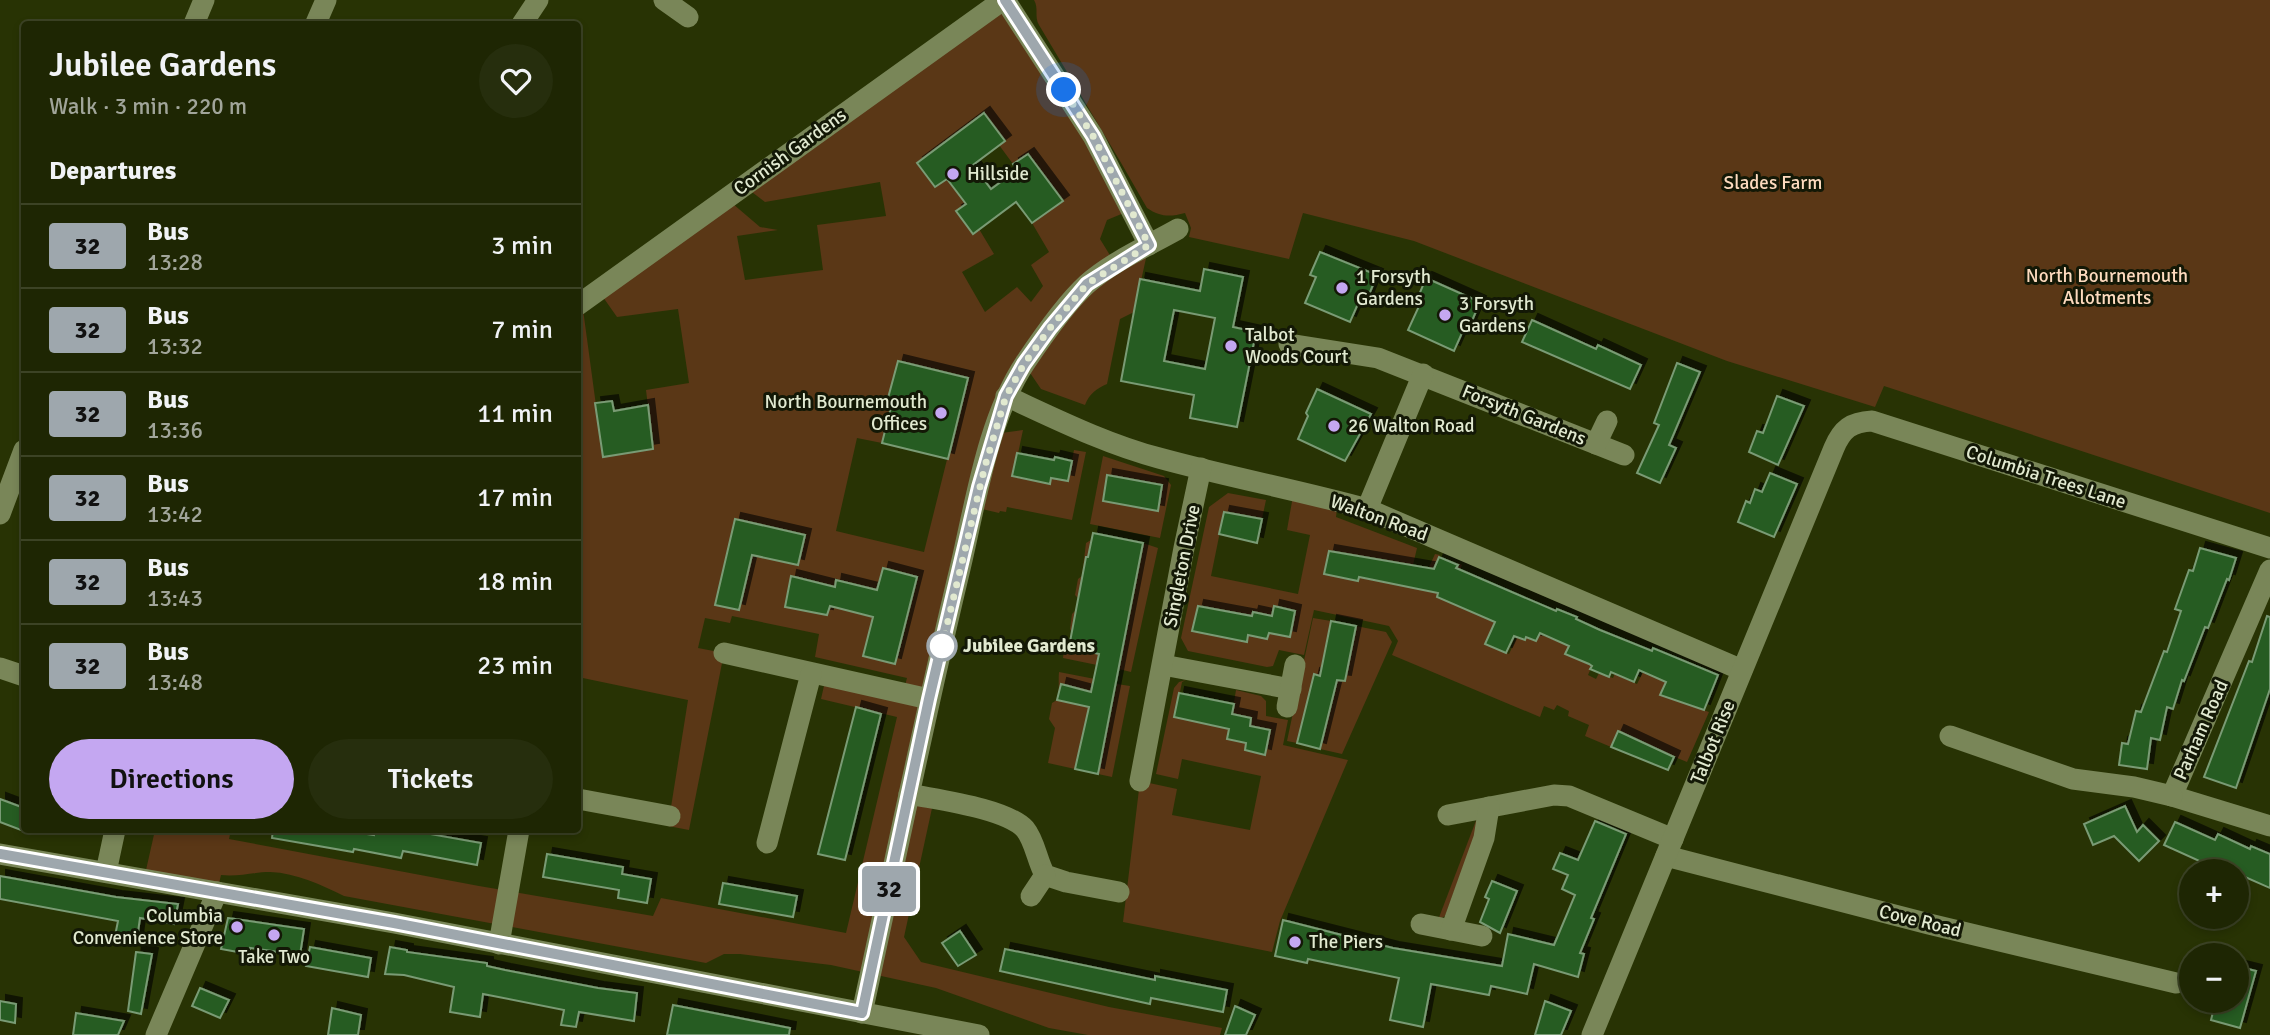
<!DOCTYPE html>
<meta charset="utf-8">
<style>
:root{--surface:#1e2603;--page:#262e0d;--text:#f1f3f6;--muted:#a1a59a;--line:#3c4325;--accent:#c4a7f1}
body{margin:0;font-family:Signika,sans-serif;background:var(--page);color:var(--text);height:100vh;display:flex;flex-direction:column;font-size:26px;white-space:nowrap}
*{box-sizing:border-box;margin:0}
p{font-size:23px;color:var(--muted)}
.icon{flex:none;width:38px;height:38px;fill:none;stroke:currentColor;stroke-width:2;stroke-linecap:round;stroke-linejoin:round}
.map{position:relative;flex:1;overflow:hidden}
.sheet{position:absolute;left:21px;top:21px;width:560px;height:812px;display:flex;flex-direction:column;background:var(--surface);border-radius:7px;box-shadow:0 4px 10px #0003,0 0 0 2px var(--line)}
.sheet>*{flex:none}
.badge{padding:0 14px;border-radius:5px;font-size:24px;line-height:46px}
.fabs{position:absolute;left:2179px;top:859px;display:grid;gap:14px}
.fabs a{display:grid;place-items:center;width:70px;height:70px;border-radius:50%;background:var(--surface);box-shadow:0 4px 10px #0003,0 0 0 2px var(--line);font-size:35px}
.you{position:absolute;width:35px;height:35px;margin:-18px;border:5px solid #fff;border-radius:50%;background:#1a73e8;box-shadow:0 0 0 10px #1a73e833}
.map>.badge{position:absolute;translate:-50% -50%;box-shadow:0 0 0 4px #fff}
h2{padding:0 28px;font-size:26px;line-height:63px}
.round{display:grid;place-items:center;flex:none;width:74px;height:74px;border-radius:37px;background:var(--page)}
.head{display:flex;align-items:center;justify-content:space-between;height:119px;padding:0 28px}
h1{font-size:33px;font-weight:600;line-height:52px}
.cta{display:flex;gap:14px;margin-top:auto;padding:14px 28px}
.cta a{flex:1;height:80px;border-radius:42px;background:var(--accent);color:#111;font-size:28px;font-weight:600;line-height:80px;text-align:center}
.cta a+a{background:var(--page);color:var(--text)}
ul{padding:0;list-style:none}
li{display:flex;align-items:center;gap:21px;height:84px;padding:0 28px;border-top:2px solid var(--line)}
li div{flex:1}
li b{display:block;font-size:26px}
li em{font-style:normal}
li .badge{min-width:77px;font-weight:700;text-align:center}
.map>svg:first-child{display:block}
.green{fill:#5a3716;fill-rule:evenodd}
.building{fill:#285b22;stroke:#799b74;stroke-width:2;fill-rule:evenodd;filter:url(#shadow)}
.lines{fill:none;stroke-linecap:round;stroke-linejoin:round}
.minor{stroke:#798658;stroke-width:21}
.line-casing{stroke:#fff;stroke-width:16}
.line{stroke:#9ea7ad;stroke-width:10}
.walk{stroke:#e1e9d0;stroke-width:7;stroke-dasharray:0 12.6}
.poi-dot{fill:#c4a7f1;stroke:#131806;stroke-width:2.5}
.stop-dot{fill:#fff;stroke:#9ea7ad;stroke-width:3.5}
.labels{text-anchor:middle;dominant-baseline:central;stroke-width:6;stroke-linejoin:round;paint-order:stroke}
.street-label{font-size:19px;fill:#e1e9d0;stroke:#131806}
.poi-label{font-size:19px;fill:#e1e9d0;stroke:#131806;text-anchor:start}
.park-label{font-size:19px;fill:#fddabe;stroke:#131806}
.stop-label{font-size:19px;font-weight:bold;fill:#e1e9d0;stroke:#131806;text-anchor:start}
</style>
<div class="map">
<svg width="2270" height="1035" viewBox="0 0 2270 1035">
<defs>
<filter id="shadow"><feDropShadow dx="6" dy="-6" stdDeviation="0" flood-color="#0009"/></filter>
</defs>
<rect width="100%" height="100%" fill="#283304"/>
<g class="green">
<path d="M 1003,0 L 1131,210 L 1107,220 L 1100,239 L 1116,265 L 1149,245 L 1134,312 L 1120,319 L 1107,384 C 1096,389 1090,393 1085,405 L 1041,389 L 1024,364 L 1006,396 L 909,793 L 934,799 L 904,937 L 921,962 L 1109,1007 L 1222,1028 L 1220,1035 L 1088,1035 L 1049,1028 L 936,988 L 831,965 L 740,954 L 724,954 L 706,963 L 344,896 C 321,885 297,873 270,872 C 253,872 238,877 221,875 L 217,892 L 144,879 L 155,830 L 231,830 L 229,839 L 479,886 L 653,916 L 661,898 L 846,933 L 897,717 L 821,699 L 826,677 L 903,693 L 907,678 L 815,657 L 819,634 L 732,616 L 730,623 L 705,618 L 698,648 L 724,653 L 689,830 L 668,826 L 688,700 L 578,677 L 578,305 L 582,302 L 603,457 L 653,449 L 646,390 L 689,383 L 678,309 L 617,317 L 598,290 L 726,198 L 760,227 L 778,230 L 737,236 L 745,280 L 823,270 L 817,225 L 886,216 L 880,182 L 765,202 L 744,186 ZM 984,113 L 1005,140 L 999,145 L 1013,164 L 1028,154 L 1063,201 L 1032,223 L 1049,252 L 1031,265 L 1043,286 L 1031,302 L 1017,287 L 985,312 L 962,272 L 994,254 L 979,229 L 957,211 L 966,204 L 947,179 L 935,187 L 917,162 ZM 898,361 L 967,379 L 924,552 L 836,531 L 857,438 L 882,443 L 923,407 L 889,398 Z"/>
<path d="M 1034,0 L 2270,0 L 2270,513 L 1884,386 L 1875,407 L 1727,361 L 1414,241 L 1303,213 L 1289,259 L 1189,237 L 1191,228 L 1185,213 C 1170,217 1160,217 1147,208 C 1112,146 1075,86 1039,25 C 1034,17 1039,8 1034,0 Z"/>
<path d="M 1023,430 L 1013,477 L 1049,484 L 1051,478 L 1068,481 L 1074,450 L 1086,452 L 1072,520 L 1007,507 L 1006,512 L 1000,511 L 999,513 L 982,509 L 1001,433 Z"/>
<path d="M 1103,456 L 1164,476 L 1171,485 L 1160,538 L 1090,524 ZM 1108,475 L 1162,485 L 1158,511 L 1103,501 Z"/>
<path d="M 1294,490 L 1338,501 L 1336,517 L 1417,548 L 1413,565 L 1329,551 L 1324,574 L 1358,581 L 1359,577 L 1415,588 L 1420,566 L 1429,567 L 1435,554 L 1440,555 L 1429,583 L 1447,591 L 1458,563 L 1462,565 L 1448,598 L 1471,612 L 1495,622 L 1486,644 L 1509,654 L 1517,637 L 1524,640 L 1526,637 L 1536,641 L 1540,634 L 1569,646 L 1566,654 L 1592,666 L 1588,675 L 1596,679 L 1599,673 L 1613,678 L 1617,669 L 1623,671 L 1621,677 L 1637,684 L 1643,672 L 1666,682 L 1661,695 L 1709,712 L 1687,762 L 1665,753 L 1659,767 L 1645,761 L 1651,748 L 1639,742 L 1639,740 L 1618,731 L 1611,747 L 1585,736 L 1589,725 L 1568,716 L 1569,711 L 1557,705 L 1554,710 L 1544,706 L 1540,717 L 1392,655 L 1398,641 L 1389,626 L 1314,610 L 1304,655 L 1279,650 L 1273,666 L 1267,667 L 1188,651 L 1181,638 L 1209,507 L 1228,493 L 1266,500 L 1262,519 L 1224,512 L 1211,576 L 1298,594 L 1310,535 L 1287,530 ZM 1274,606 L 1295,611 L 1290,637 L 1269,633 L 1267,639 L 1248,635 L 1246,642 L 1192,631 L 1198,607 L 1252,618 L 1254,612 L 1272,616 Z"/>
<path d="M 1093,533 L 1118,538 L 1097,665 L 1063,658 L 1064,649 L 1069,647 L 1072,633 L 1070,629 L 1072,614 L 1076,610 L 1078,598 L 1075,595 L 1078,579 L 1082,576 L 1086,543 L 1091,540 Z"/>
<path d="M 1143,543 L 1158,548 L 1131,672 L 1119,669 L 1130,617 L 1127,615 Z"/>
<path d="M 1313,618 L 1331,621 L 1320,676 L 1314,675 L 1297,743 L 1287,741 Z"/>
<path d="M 1356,626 L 1386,632 L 1392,642 L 1342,754 L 1320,749 L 1337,680 L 1345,681 Z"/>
<path d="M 1059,672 L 1095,679 L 1075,769 L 1048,763 L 1055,728 L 1049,719 L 1052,703 L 1057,700 C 1060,689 1058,682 1059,672 Z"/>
<path d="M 1186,680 L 1182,682 L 1175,717 L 1229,728 L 1246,743 L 1245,751 L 1265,754 L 1270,730 L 1250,726 L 1251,717 L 1232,714 L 1236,690 L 1261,696 L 1266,701 L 1266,716 L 1288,720 L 1283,745 L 1348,760 L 1280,921 L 1272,952 L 1123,922 L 1140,781 L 1177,789 L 1172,815 L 1250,830 L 1261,776 L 1182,759 L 1178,779 L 1156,774 L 1174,688 L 1179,682 Z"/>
<path d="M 1117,684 L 1130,686 L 1112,777 L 1098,774 Z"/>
<path d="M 1482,816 L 1445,916 L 1438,920 L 1477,818 Z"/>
</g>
<g class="building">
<path d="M 984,113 L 1005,141 L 973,165 L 991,189 L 1017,170 L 1013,164 L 1028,154 L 1063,201 L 1032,223 L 1016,202 L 973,234 L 956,211 L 966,204 L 947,179 L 935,187 L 917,163 Z"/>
<path d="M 1320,252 L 1377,275 L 1366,302 L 1360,299 L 1350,322 L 1305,303 L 1316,277 L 1310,275 Z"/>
<path d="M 1204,269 L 1243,277 L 1233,327 L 1256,332 L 1237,427 L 1190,418 L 1194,395 L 1121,381 L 1140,279 L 1200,291 ZM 1174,310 L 1215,318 L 1205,369 L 1164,361 Z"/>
<path d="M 1426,278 L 1480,302 L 1469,328 L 1465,326 L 1454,351 L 1408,330 L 1420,304 L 1416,302 Z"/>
<path d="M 1532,320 L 1596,349 L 1598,345 L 1641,365 L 1630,389 L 1522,342 Z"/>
<path d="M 898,361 L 968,378 L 948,459 L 882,443 L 893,399 L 888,398 Z"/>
<path d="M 1677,363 L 1700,372 L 1669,445 L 1676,448 L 1660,483 L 1637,473 L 1659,425 L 1654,423 Z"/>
<path d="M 1317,389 L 1371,414 L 1345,461 L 1298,439 L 1308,416 L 1306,413 Z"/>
<path d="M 1777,396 L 1804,406 L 1778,465 L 1749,452 L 1757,431 L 1763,433 Z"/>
<path d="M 612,401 L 614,411 L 648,405 L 653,449 L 603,457 L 595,403 Z"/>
<path d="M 1017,453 L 1054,460 L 1055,457 L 1072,461 L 1068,481 L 1051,478 L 1050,484 L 1012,476 Z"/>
<path d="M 1770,473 L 1797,484 L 1774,537 L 1738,522 L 1746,501 L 1750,503 L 1755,489 L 1762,492 Z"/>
<path d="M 1107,475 L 1162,485 L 1158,511 L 1103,501 Z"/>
<path d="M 1224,512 L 1262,519 L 1257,543 L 1219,534 Z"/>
<path d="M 735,519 L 805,535 L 798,565 L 752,555 L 739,610 L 715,605 Z"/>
<path d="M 1093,533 L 1143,543 L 1098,774 L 1075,769 L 1089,707 L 1057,700 L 1061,684 L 1091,692 L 1099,654 L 1069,647 L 1086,557 L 1088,557 Z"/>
<path d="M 2200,548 L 2236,558 L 2229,580 L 2227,579 L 2208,628 L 2205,627 L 2184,681 L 2182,680 L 2173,709 L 2167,707 L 2160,740 L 2151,738 L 2147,769 L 2119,765 L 2122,743 L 2128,744 L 2136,711 L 2141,712 L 2164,651 L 2167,652 L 2181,611 L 2175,609 L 2189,570 L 2193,571 Z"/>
<path d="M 1329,551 L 1434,569 L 1439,557 L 1458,565 L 1456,568 L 1556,611 L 1557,609 L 1577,617 L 1576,619 L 1600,630 L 1652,651 L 1653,648 L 1718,675 L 1704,710 L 1660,695 L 1666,682 L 1639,670 L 1634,682 L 1611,672 L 1609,677 L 1590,669 L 1592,666 L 1589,664 L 1565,654 L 1569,646 L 1540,633 L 1536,641 L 1526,637 L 1525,640 L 1514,636 L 1506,653 L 1485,644 L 1495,622 L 1437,597 L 1438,593 L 1359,577 L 1358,581 L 1324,574 Z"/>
<path d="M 883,568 L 917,577 L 895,664 L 863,656 L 873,617 L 830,606 L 827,615 L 785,607 L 791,576 L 835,587 L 836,580 L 877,590 Z"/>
<path d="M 1198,606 L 1252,616 L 1253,612 L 1272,616 L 1274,606 L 1295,611 L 1290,637 L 1269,633 L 1267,639 L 1248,635 L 1247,642 L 1192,631 Z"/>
<path d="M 2267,616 L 2270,617 L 2270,689 L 2236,788 L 2204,777 L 2249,661 L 2252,662 Z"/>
<path d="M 1331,621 L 1356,626 L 1345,681 L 1337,680 L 1320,749 L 1297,743 L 1314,674 L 1320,676 Z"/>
<path d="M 1179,693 L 1234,704 L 1232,714 L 1251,718 L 1250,726 L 1270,730 L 1265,755 L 1245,750 L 1246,743 L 1227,739 L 1229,729 L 1174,717 Z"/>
<path d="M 856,707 L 881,714 L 845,860 L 818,854 Z"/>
<path d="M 1618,731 L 1674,757 L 1668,770 L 1611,747 Z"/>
<path d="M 0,799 L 24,808 L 24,822 L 21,830 L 0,822 Z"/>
<path d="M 2125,806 L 2137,832 L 2143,825 L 2159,841 L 2139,861 L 2114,836 L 2093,845 L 2084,824 Z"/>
<path d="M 1595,821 L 1626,834 L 1591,918 L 1594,919 L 1580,953 L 1584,954 L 1578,977 L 1534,964 L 1527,994 L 1491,986 L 1489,995 L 1431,984 L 1423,1027 L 1390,1020 L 1399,978 L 1308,959 L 1307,963 L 1275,956 L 1283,920 L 1393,948 L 1502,966 L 1508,934 L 1554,945 L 1575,895 L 1562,889 L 1568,875 L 1553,869 L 1560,853 L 1578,860 Z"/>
<path d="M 2175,822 L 2215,840 L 2218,834 L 2250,849 L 2251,846 L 2270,854 L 2270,888 L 2236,873 L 2236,872 L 2215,872 L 2203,866 L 2204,863 L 2164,845 Z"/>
<path d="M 273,830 L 341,830 L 374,835 L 375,830 L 406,834 L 408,830 L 481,843 L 477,865 L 403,851 L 401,858 L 354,849 L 353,852 L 307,844 L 272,838 Z"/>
<path d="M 547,854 L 623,867 L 622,874 L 651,879 L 647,903 L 618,898 L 619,890 L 543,877 Z"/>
<path d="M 0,876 L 116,897 L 178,904 L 174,924 L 140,918 L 137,939 L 115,936 L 118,921 L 0,899 Z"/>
<path d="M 1492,881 L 1517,891 L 1500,933 L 1480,922 L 1489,899 L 1485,897 Z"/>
<path d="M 723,883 L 797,896 L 793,917 L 719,904 Z"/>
<path d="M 228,918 L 304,929 L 300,955 L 250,948 L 249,954 L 221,949 Z"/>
<path d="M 960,931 L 976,955 L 958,966 L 942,943 Z"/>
<path d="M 310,947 L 371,958 L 368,977 L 306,966 Z"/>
<path d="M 390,947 L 407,950 L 407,952 L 487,963 L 487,966 L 505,970 L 598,988 L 637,993 L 634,1021 L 579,1012 L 576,1027 L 561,1025 L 564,1010 L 483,994 L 480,1017 L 450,1012 L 454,987 L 404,975 L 385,974 Z"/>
<path d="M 1005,949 L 1155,980 L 1155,976 L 1227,990 L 1223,1012 L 1151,998 L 1150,1004 L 1000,971 Z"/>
<path d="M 136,952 L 152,954 L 141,1014 L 128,1011 Z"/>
<path d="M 2236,966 L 2256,971 L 2240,1028 L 2211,1020 L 2215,1004 L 2222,1007 L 2224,1001 L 2236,1001 Z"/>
<path d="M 200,988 L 229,1000 L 220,1018 L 192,1006 Z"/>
<path d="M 0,1001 L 16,1004 L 15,1023 L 0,1020 Z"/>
<path d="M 1545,1001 L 1571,1011 L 1561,1035 L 1535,1035 Z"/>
<path d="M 673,1005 L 790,1028 L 789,1035 L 667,1035 Z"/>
<path d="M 1235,1006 L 1255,1015 L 1246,1035 L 1225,1035 Z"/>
<path d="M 332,1008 L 361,1015 L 358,1035 L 328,1035 Z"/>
<path d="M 76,1013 L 124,1021 L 118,1035 L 73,1035 Z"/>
</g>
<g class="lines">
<g class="minor">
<path d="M 664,0 L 688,17"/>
<path d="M 1005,0 L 1093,136 L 1149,245"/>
<path d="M 316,23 L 326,0"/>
<path d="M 194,24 L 204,0"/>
<path d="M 522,24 L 538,0"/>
<path d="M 578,305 L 1003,0"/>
<path d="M 1289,344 L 1378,358 L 1624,455"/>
<path d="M 1006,396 C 1056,419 1106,444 1159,458 C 1228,477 1298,490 1367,509 L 1742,670"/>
<path d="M 1596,444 L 1607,421"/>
<path d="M 1367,509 L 1423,374"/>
<path d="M 0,514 L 24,450"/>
<path d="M 2270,570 L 2172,796 L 2270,826"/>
<path d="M 724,653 L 929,699"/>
<path d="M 1163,665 L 1291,689"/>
<path d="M 0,668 L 24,676"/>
<path d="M 1287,707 L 1295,665"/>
<path d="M 1950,736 L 2073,779 L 2134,787 L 2172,796"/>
<path d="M 1140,781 L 1184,548 L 1201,468"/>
<path d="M 909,794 C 938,800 1005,808 1025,829 C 1035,841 1037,861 1045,875 L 1066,882 L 1119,892"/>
<path d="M 578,799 L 670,816"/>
<path d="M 1448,815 L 1554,795 L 1569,796 L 1673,839"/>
<path d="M 767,843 L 811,674"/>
<path d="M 0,854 L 394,923 L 979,1035"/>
<path d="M 1666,856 L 1929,924 L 2176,983"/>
<path d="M 106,872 L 115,830"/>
<path d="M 1031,896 L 1045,875"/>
<path d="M 1421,924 L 1482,936"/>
<path d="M 1451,930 L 1484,838 L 1489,807"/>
<path d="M 499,944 L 519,830"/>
<path d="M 862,1013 C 894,866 924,719 959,573 C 975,507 987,420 1025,363 C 1041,339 1066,303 1087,284 C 1113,261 1148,246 1178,229"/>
<path d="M 156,1035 L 217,892"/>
<path d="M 1592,1035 L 1834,448 C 1842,429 1851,422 1872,421 L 2270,548"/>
</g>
</g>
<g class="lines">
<defs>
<path id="line" d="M 0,854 L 394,923 L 862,1013 L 929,699 L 979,487 L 1006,396 L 1024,364 L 1050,328 L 1087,284 L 1149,245 L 1093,136 L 1005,0"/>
</defs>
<use href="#line" class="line-casing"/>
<use href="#line" class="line"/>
<path class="walk" d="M 942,646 L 985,466 L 1006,396 L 1024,364 L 1050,328 L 1087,284 L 1149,245 L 1093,136 L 1064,90"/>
</g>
<g class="poi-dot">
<circle cx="953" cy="174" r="7"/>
<circle cx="1342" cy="288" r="7"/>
<circle cx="1445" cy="315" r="7"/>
<circle cx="1231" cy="346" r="7"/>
<circle cx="941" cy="413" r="7"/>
<circle cx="1334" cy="426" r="7"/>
<circle cx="237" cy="927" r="7"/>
<circle cx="274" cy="935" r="7"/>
<circle cx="1295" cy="942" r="7"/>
</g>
<circle class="stop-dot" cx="942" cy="646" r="14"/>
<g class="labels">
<g class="street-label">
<text transform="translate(790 152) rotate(-36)">Cornish Gardens</text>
<text transform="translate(1524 415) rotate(22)">Forsyth Gardens</text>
<text transform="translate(2046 477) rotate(18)">Columbia Trees Lane</text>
<text transform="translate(1379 518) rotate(20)">Walton Road</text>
<text transform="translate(1182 566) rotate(-79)">Singleton Drive</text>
<text transform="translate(2201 730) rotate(-66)">Parham Road</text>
<text transform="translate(1713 742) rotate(-68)">Talbot Rise</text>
<text transform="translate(1920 921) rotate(14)">Cove Road</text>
</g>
<g class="poi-label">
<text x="967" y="174">Hillside</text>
<text x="1356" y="277">1 Forsyth<tspan x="1356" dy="22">Gardens</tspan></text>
<text x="1459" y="304">3 Forsyth<tspan x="1459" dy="22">Gardens</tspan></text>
<text x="1245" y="335">Talbot<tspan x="1245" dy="22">Woods Court</tspan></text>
<text x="927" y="402" text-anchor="end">North Bournemouth<tspan x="927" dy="22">Offices</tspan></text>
<text x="1348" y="426">26 Walton Road</text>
<text x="223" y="916" text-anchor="end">Columbia<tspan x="223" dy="22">Convenience Store</tspan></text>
<text x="1309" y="942">The Piers</text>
<text x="274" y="957" text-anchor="middle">Take Two</text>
</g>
<g class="park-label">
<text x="1773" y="183">Slades Farm</text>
<text x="2107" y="276">North Bournemouth<tspan x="2107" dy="22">Allotments</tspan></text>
</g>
<g class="stop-label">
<text x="963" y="646">Jubilee Gardens</text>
</g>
</g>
</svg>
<div class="fabs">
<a>+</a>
<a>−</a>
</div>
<div class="you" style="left:1064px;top:90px"></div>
<b class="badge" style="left:889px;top:889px;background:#9ea7ad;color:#111">32</b>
<section class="sheet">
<div class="head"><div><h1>Jubilee Gardens</h1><p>Walk · 3 min · 220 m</p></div><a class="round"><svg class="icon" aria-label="heart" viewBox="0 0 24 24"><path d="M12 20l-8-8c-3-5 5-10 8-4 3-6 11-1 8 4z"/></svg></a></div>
<h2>Departures</h2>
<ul>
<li><span class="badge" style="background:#9ea7ad;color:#111">32</span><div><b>Bus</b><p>13:28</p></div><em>3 min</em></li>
<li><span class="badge" style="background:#9ea7ad;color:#111">32</span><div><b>Bus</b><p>13:32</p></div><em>7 min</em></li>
<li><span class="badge" style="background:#9ea7ad;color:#111">32</span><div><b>Bus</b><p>13:36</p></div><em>11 min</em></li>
<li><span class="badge" style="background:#9ea7ad;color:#111">32</span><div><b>Bus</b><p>13:42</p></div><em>17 min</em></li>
<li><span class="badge" style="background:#9ea7ad;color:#111">32</span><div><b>Bus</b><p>13:43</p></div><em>18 min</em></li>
<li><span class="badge" style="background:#9ea7ad;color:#111">32</span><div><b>Bus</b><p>13:48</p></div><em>23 min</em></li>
</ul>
<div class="cta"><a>Directions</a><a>Tickets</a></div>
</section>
</div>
